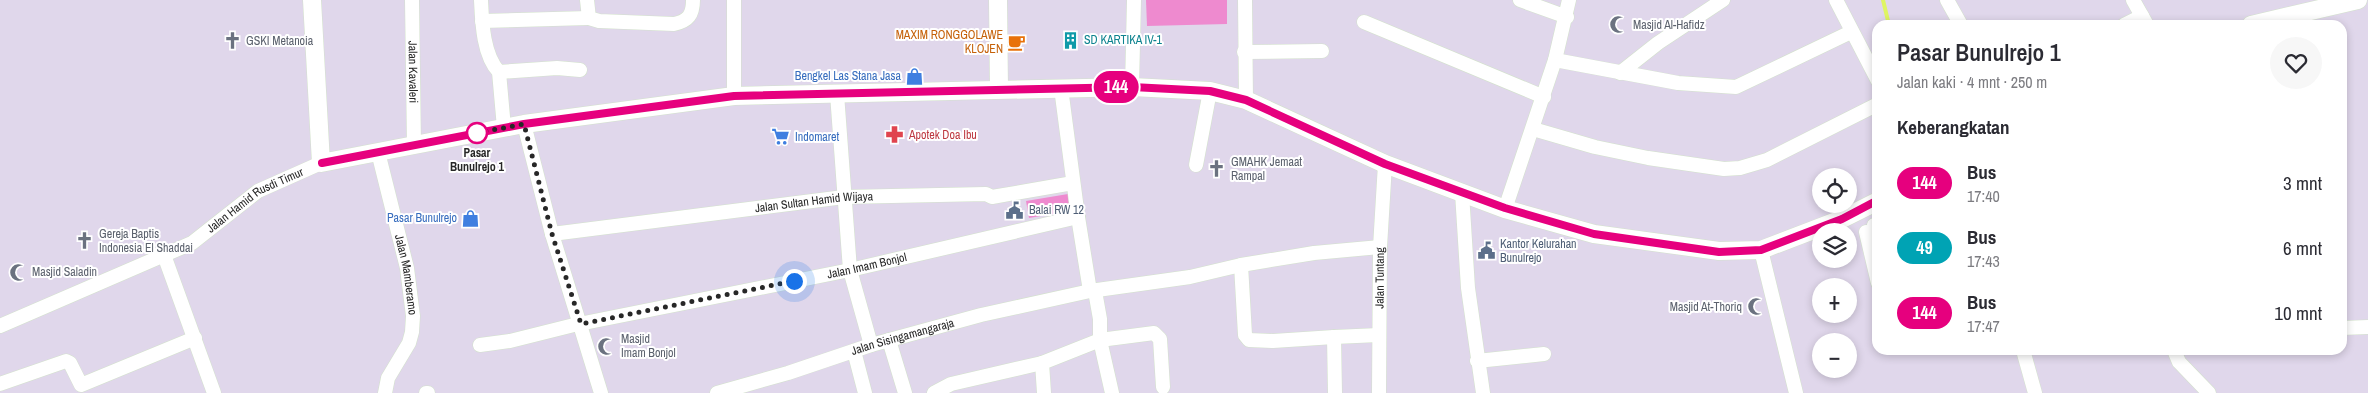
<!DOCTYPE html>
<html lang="id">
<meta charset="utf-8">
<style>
:root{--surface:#fff;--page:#f7f7f7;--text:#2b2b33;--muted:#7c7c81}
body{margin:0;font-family:"Archivo Narrow",sans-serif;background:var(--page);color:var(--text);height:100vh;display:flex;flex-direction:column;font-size:19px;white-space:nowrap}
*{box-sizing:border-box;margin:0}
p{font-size:16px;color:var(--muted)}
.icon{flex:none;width:28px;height:28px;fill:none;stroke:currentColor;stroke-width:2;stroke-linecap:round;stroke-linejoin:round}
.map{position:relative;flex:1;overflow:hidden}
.side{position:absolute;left:1872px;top:20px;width:475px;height:335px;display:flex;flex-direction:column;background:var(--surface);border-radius:15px;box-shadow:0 2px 8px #0003}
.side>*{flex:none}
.badge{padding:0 10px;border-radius:16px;font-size:18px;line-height:32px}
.controls{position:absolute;left:1812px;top:168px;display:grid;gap:10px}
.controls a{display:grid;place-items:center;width:45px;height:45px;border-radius:50%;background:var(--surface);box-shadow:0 2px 8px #0003;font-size:25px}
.you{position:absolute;width:25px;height:25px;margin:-12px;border:4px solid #fff;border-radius:50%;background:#1a73e8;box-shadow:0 0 0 8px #1a73e833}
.map>.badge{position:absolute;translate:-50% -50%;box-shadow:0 0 0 2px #fff}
h2{padding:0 25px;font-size:19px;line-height:45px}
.round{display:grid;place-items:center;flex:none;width:52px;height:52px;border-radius:26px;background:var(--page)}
.head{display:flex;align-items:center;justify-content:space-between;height:85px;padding:0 25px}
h1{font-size:24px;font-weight:600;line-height:38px}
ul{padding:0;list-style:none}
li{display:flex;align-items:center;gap:15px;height:65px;padding:0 25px}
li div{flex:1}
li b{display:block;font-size:19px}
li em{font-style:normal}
li .badge{min-width:55px;font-weight:700;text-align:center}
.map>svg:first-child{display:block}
.pitch{fill:#ee8acf}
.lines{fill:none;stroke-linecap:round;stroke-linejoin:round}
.stream{stroke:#dff562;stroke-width:4}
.minor-casing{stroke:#d3e2cc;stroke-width:15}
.tertiary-casing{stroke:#d3e2cc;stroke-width:19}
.minor{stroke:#fff;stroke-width:14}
.tertiary{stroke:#fff;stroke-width:18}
.line-casing{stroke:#fff;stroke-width:11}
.line{stroke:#e6007e;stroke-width:8}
.walk{stroke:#272727;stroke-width:5;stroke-dasharray:0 9}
.stop-dot{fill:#fff;stroke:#e6007e;stroke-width:2.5}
.labels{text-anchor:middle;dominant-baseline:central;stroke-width:4;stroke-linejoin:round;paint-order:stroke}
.worship-label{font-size:12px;fill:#5b616d;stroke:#fff;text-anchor:start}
.food-label{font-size:12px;fill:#c56008;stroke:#fff;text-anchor:end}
.culture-label{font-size:12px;fill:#0d838f;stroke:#fff;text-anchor:start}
.street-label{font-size:12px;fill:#272727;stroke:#fff}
.shop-label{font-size:12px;fill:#366cbe;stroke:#fff;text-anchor:end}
.health-label{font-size:12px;fill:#be3a42;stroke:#fff;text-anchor:start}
.stop-label{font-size:12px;font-weight:bold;fill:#272727;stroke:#fff}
.service-label{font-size:12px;fill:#4e5e75;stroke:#fff;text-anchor:start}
</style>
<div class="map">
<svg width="2368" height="393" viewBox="0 0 2368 393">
<rect width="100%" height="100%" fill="#e0d7eb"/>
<g class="pitch">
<path d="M 1146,0 L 1227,0 L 1227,24 L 1147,26 Z"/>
<path d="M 1068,194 L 1070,211 L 1029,218 L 1026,201 Z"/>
</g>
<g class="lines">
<path class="stream" d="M 1883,0 L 1889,25"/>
<defs>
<g id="minor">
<path id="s1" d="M 412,0 L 414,146"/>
<path d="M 481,0 C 482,22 483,55 499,72 L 504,128"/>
<path d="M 587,0 L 589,18 L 599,21 L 674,24 C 688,21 693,15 693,0"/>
<path d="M 1245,0 L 1246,100"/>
<path d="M 1520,0 L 1567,17"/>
<path d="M 1836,0 L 1878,81"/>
<path d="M 1947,0 L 1961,25"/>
<path d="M 2133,0 L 2147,25"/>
<path d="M 482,21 L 589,18"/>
<path d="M 1364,22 L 1544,97"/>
<path d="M 2124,25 L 2142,16"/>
<path d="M 1244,52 L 1322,51"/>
<path d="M 1555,60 L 1678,83 L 1736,87 L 1851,32"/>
<path d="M 499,72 L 557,68 L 580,70"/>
<path d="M 1620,73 L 1658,43 L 1723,0"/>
<path d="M 1132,87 L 1134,0"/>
<path d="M 1061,88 L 1078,217 L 1090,291"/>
<path d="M 837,94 L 850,270 L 871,345"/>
<path d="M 734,96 L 734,0"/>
<path d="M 524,124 L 552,234 L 601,393"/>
<path d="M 1533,129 L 1595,147 L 1648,158 L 1724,169 L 1740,168 L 1767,160 L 1878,104"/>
<path id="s2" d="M 378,152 L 407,268 L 413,316 L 412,332 L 409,343 L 388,378 L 385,393"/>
<path d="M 1196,165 L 1210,91"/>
<path d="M 1462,193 L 1468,288 L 1483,393"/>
<path d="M 1505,209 L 1555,60 L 1569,0"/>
<path d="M 1874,225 L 1878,224"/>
<path d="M 1866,232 L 1878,283"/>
<path id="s3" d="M 552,234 L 844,197 L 986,194 L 992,197 L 1073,183"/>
<path d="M 1761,250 L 1796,393"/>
<path d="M 164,255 L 214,393"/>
<path d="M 1241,265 L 1245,335 L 1249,340 L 1273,341 L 1334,337"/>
<path d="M 1095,291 L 1100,319 L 1100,340 L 1112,393"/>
<path id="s4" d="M 0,326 L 192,243 L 258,191 L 321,163"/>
<path d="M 2342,328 L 2368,327"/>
<path d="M 889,340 L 905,393"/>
<path id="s5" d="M 480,345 L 510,341 L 574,325 L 850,270 L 1078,217"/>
<path d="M 2023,350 L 2035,393"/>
<path d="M 2174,350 L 2179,362 L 2209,393"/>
<path d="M 854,351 L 865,393"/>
<path d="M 1477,361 L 1544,354"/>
<path d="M 0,384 L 66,361 L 70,363 L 81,385 L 195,338"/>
<path d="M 426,393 L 428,393"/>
<path id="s6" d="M 717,393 L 788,373 L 871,345 L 981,315 L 1090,291 L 1190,277 L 1241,265 L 1314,253 L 1380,247"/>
<path d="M 934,393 L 951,384 L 1042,363"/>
<path d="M 1044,393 L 1042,363 L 1100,340 L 1154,333 L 1160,339 L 1163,387"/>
<path d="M 1335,393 L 1334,337 L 1379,335"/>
<path id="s7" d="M 1379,393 L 1380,247 L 1385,164"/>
</g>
<g id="tertiary">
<path d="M 312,0 L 321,163 L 524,124 L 734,96 L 1132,87 L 1210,91 L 1246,100 L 1385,164 L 1505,209 L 1594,234 L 1719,251 L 1761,250 L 1842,219 L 1878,201"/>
<path d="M 998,0 L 999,89"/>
<path d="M 2251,25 L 2358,0"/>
</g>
</defs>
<use href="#minor" class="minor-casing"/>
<use href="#tertiary" class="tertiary-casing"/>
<use href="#minor" class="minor"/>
<use href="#tertiary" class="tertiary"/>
</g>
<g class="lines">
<defs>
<path id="line" d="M 322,163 L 524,124 L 734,96 L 1132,87 L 1210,91 L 1246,100 L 1385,164 L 1505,208 L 1594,234 L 1719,252 L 1761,250 L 1842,219 L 1878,200"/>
</defs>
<use href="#line" class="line-casing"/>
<use href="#line" class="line"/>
<path class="walk" d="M 477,133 L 524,124 L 552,234 L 581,324 L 794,281"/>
</g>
<defs>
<symbol id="mosque-bare" viewBox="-9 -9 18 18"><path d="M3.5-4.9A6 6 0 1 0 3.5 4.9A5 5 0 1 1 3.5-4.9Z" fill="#6b7280" stroke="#fff" stroke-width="2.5" paint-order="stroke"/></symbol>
<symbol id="building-bare" viewBox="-9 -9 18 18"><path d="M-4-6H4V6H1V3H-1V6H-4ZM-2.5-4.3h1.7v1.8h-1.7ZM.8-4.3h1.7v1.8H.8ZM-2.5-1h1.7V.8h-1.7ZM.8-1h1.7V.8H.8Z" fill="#0f9aa8" stroke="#fff" stroke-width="2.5" paint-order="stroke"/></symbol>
<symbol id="church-bare" viewBox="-9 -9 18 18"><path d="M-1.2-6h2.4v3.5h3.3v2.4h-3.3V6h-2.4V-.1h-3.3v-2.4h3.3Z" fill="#6b7280" stroke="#fff" stroke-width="2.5" paint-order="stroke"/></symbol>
<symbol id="cafe-bare" viewBox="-9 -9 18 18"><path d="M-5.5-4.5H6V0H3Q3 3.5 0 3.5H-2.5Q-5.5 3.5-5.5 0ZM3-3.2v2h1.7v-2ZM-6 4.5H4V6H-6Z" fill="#e8710a" stroke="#fff" stroke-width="2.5" paint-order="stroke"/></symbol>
<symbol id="shop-bare" viewBox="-9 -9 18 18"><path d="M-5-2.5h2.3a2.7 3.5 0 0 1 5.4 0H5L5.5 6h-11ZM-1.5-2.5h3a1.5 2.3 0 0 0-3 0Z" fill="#3f7fe0" stroke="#fff" stroke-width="2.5" paint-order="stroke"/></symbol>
<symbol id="pharmacy-bare" viewBox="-9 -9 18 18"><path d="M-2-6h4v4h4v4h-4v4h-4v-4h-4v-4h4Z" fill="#e0444e" stroke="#fff" stroke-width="2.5" paint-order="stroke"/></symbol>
<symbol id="supermarket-bare" viewBox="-9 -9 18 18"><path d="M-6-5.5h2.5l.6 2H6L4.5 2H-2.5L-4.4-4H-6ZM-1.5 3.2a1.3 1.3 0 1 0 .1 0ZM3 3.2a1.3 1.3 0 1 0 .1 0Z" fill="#3f7fe0" stroke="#fff" stroke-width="2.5" paint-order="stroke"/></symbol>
<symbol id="civic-bare" viewBox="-9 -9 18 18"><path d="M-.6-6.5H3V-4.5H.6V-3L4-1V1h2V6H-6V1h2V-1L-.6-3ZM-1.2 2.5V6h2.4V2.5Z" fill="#5c6f8a" stroke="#fff" stroke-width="2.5" paint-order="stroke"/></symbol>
</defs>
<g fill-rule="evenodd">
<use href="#mosque-bare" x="1606" y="12" width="25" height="25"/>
<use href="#building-bare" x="1058" y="28" width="25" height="25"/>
<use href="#church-bare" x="220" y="28" width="25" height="25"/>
<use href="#cafe-bare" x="1004" y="30" width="25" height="25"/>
<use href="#shop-bare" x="902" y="64" width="25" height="25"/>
<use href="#pharmacy-bare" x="882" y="122" width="25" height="25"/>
<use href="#supermarket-bare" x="768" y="124" width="25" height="25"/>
<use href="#church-bare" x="1204" y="156" width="25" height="25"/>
<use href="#civic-bare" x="1002" y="198" width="25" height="25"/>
<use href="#shop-bare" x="458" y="206" width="25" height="25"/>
<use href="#church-bare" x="72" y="228" width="25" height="25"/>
<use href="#civic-bare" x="1474" y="238" width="25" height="25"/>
<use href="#mosque-bare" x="6" y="260" width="25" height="25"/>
<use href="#mosque-bare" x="1744" y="294" width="25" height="25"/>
<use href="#mosque-bare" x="594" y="334" width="25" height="25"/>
</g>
<circle class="stop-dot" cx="477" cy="133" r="10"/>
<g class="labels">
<g class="worship-label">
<text x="1633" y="25">Masjid Al-Hafidz</text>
<text x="246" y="41">GSKI Metanoia</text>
<text x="1231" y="162">GMAHK Jemaat<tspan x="1231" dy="14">Rampal</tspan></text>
<text x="99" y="234">Gereja Baptis<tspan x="99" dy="14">Indonesia El Shaddai</tspan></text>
<text x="32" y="272">Masjid Saladin</text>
<text x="1742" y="307" text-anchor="end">Masjid At-Thoriq</text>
<text x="621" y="339">Masjid<tspan x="621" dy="14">Imam Bonjol</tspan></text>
</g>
<g class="food-label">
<text x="1003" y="35">MAXIM RONGGOLAWE<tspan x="1003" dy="14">KLOJEN</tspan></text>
</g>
<g class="culture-label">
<text x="1084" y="40">SD KARTIKA IV-1</text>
</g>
<g class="street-label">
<text stroke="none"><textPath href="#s1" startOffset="72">Jalan Kavaleri</textPath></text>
<text stroke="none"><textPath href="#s4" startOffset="286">Jalan Hamid Rusdi Timur</textPath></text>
<text stroke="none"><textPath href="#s3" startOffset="264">Jalan Sultan Hamid Wijaya</textPath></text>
<text stroke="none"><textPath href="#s5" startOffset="395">Jalan Imam Bonjol</textPath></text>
<text stroke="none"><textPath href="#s2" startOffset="126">Jalan Mamberamo</textPath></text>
<text stroke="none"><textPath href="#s7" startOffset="115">Jalan Tuntang</textPath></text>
<text stroke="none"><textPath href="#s6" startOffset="194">Jalan Sisingamangaraja</textPath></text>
</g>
<g class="shop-label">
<text x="901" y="76">Bengkel Las Stana Jasa</text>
<text x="795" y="137" text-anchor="start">Indomaret</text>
<text x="457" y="218">Pasar Bunulrejo</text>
</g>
<g class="health-label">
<text x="909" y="135">Apotek Doa Ibu</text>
</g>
<g class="stop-label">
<text x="477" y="153">Pasar<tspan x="477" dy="14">Bunulrejo 1</tspan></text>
</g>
<g class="service-label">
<text x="1029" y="210">Balai RW 12</text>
<text x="1500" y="244">Kantor Kelurahan<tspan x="1500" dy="14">Bunulrejo</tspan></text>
</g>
</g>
</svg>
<div class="controls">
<a><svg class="icon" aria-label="locate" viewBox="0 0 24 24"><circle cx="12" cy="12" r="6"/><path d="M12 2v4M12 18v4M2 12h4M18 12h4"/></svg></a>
<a><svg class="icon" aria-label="layers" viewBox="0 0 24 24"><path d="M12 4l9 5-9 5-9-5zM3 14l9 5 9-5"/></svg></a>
<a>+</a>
<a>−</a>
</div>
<div class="you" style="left:794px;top:281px"></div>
<b class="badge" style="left:1116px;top:87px;background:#e6007e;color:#fff">144</b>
<section class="side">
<div class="head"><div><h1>Pasar Bunulrejo 1</h1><p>Jalan kaki · 4 mnt · 250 m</p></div><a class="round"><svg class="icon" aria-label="heart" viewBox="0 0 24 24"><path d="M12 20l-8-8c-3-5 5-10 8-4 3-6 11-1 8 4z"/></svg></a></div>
<h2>Keberangkatan</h2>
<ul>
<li><span class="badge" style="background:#e6007e;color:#fff">144</span><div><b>Bus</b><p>17:40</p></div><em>3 mnt</em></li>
<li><span class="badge" style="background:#00a3b4;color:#fff">49</span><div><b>Bus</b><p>17:43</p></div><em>6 mnt</em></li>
<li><span class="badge" style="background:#e6007e;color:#fff">144</span><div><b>Bus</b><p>17:47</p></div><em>10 mnt</em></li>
</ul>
</section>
</div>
